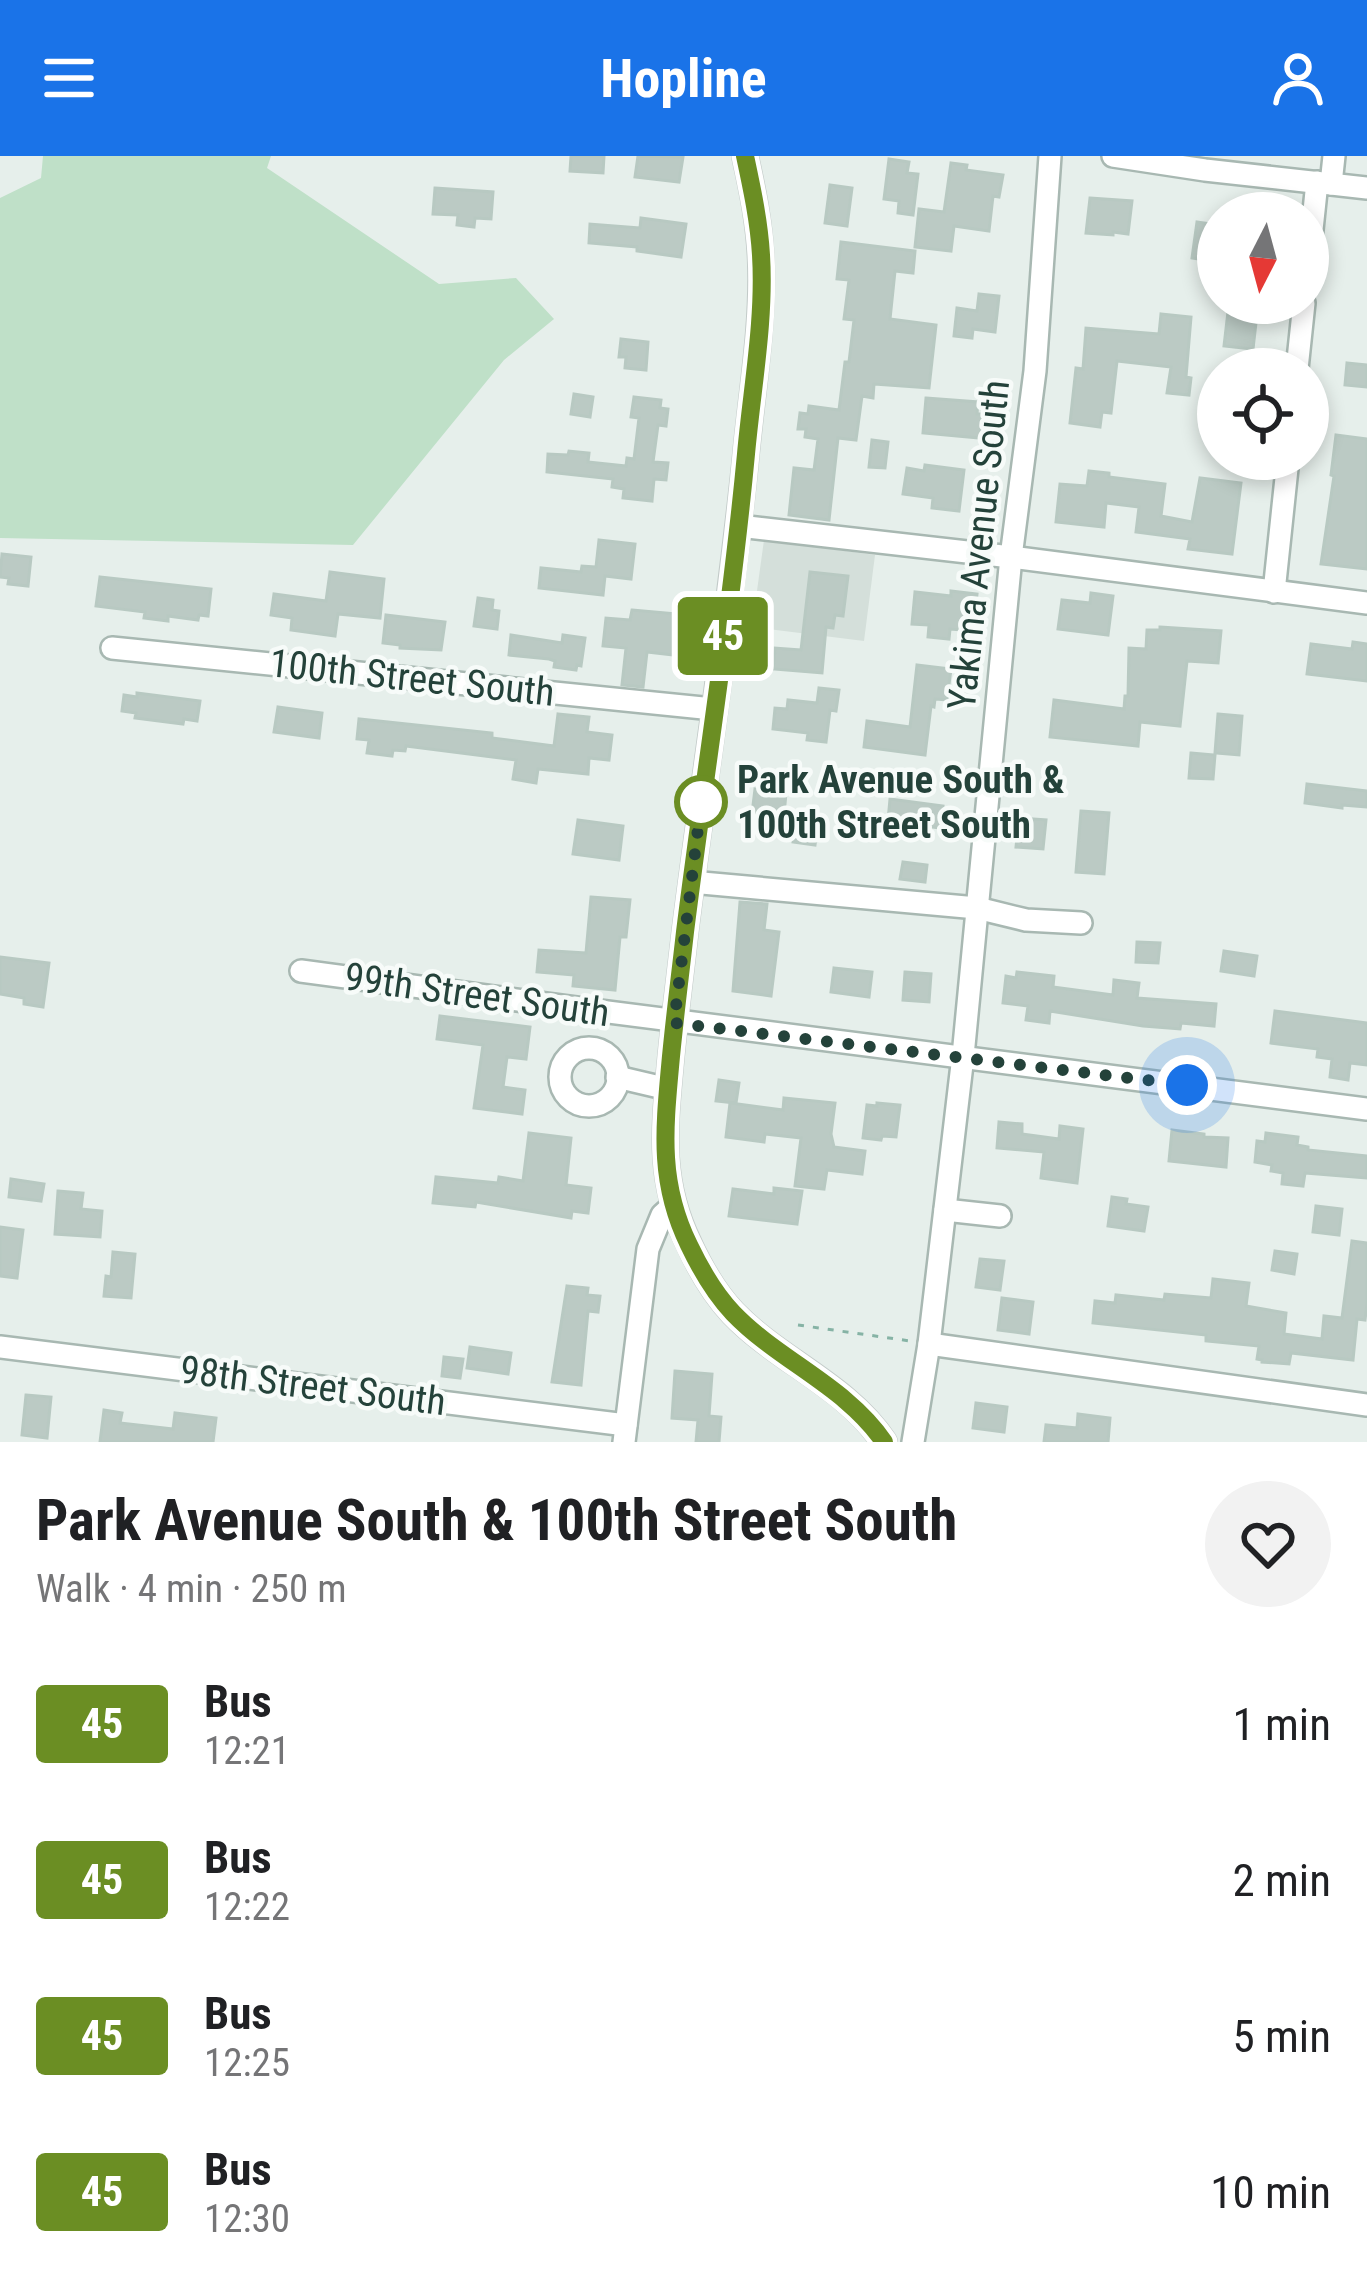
<!DOCTYPE html>
<meta charset="utf-8">
<style>
:root{--surface:#fff;--page:#f2f2f2;--text:#202124;--muted:#757577;--accent:#1a73e8}
body{margin:0;font-family:"Roboto Condensed",sans-serif;background:var(--page);color:var(--text);height:100vh;display:flex;flex-direction:column;font-size:45px;white-space:nowrap}
*{box-sizing:border-box;margin:0}
p{font-size:39px;color:var(--muted)}
.icon{flex:none;width:66px;height:66px;fill:none;stroke:currentColor;stroke-width:2;stroke-linecap:round;stroke-linejoin:round}
.map{position:relative;height:1286px;overflow:hidden}
.details{display:flex;flex-direction:column;background:var(--surface);flex:1}
.details>*{flex:none}
.badge{padding:0 24px;border-radius:9px;font-size:42px;line-height:78px}
.needle{width:78px;rotate:186deg}
.buttons{position:absolute;left:1197px;top:36px;display:grid;gap:24px}
.buttons a{display:grid;place-items:center;width:132px;height:132px;border-radius:50%;background:var(--surface);box-shadow:0 6px 18px #0003;font-size:60px}
.you{position:absolute;width:60px;height:60px;margin:-30px;border:9px solid #fff;border-radius:50%;background:#1a73e8;box-shadow:0 0 0 18px #1a73e833}
.map>.badge{position:absolute;translate:-50% -50%;box-shadow:0 0 0 6px #fff}
.round{display:grid;place-items:center;flex:none;width:126px;height:126px;border-radius:63px;background:var(--page)}
.overview{display:flex;align-items:center;justify-content:space-between;height:204px;padding:0 36px}
h1{font-size:57px;font-weight:700;line-height:90px}
ul{padding:0;list-style:none}
li{display:flex;align-items:center;gap:36px;height:156px;padding:0 36px}
li div{flex:1}
li b{display:block;font-size:45px}
li em{font-style:normal}
li .badge{min-width:132px;font-weight:700;text-align:center}
header{display:flex;justify-content:space-between;align-items:center;height:156px;padding:0 36px;background:var(--accent);color:#fff;font-size:54px;font-weight:700}
.map>svg:first-child{display:block}
.built{fill:#d4dfda}
.green{fill:#bfe0c8}
.building{fill:#bbcac4;stroke:#b8c9c2;stroke-width:3}
.lines{fill:none;stroke-linecap:round;stroke-linejoin:round}
.minor-casing{stroke:#a8b8b2;stroke-width:26}
.major-casing{stroke:#c2cac8;stroke-width:28}
.path{stroke:#86b3a5;stroke-width:3;stroke-dasharray:6 9;stroke-linecap:butt}
.minor{stroke:#fff;stroke-width:21}
.major{stroke:#6aa596;stroke-width:24}
.line-casing{stroke:#fff;stroke-width:27}
.line{stroke:#6b8e23;stroke-width:18}
.walk{stroke:#24423a;stroke-width:12;stroke-dasharray:0 21.6}
.stop-dot{fill:#fff;stroke:#6b8e23;stroke-width:6}
.labels{text-anchor:middle;dominant-baseline:central;stroke-width:9;stroke-linejoin:round;paint-order:stroke}
.street-label{font-size:39px;fill:#24423a;stroke:#f7fbf9}
.stop-label{font-size:39px;font-weight:bold;fill:#24423a;stroke:#f7fbf9;text-anchor:start}
</style>
<header><svg class="icon" aria-label="menu" viewBox="0 0 24 24"><path d="M4 6h16M4 12h16M4 18h16"/></svg>Hopline<svg class="icon" aria-label="person" viewBox="0 0 24 24"><circle cx="12" cy="8" r="4"/><path d="M4 21q1-7 8-7t8 7"/></svg></header>
<div class="map">
<svg width="1367" height="1286" viewBox="0 0 1367 1286">
<rect width="100%" height="100%" fill="#e6efeb"/>
<path class="built" d="M 764,384 L 875,399 L 864,485 L 752,471 Z"/>
<path class="green" d="M 43,0 L 271,0 L 267,12 L 439,128 L 516,122 L 554,163 L 504,204 L 353,389 L 0,382 L 0,42 L 41,22 Z"/>
<g class="building">
<path d="M 571,0 L 604,0 L 603,17 L 570,15 Z"/>
<path d="M 638,0 L 683,1 L 679,26 L 635,21 Z"/>
<path d="M 889,3 L 909,6 L 907,17 L 918,18 L 913,59 L 898,57 L 899,45 L 884,43 Z"/>
<path d="M 951,7 L 967,9 L 966,14 L 1003,19 L 999,41 L 993,40 L 989,75 L 954,70 L 951,95 L 915,91 L 919,53 L 944,56 Z"/>
<path d="M 830,29 L 852,32 L 847,70 L 825,67 Z"/>
<path d="M 435,32 L 493,36 L 491,63 L 475,62 L 474,71 L 457,69 L 458,59 L 433,58 Z"/>
<path d="M 1090,42 L 1132,45 L 1128,78 L 1113,76 L 1113,79 L 1086,77 Z"/>
<path d="M 641,62 L 686,68 L 681,101 L 637,95 L 637,91 L 589,87 L 590,68 L 640,72 Z"/>
<path d="M 1197,66 L 1218,69 L 1218,106 L 1192,102 Z"/>
<path d="M 841,86 L 915,95 L 913,117 L 895,115 L 890,163 L 936,169 L 929,232 L 874,228 L 873,242 L 862,240 L 856,284 L 838,282 L 829,364 L 789,359 L 794,312 L 814,314 L 818,283 L 805,281 L 806,273 L 798,273 L 800,257 L 808,258 L 809,250 L 839,254 L 845,206 L 849,206 L 854,164 L 844,163 L 849,124 L 837,123 Z"/>
<path d="M 979,138 L 999,140 L 995,176 L 973,173 L 972,182 L 954,180 L 957,152 L 977,155 Z"/>
<path d="M 1229,147 L 1258,149 L 1253,193 L 1224,190 Z"/>
<path d="M 1161,158 L 1191,161 L 1186,221 L 1191,222 L 1189,239 L 1167,237 L 1171,211 L 1117,205 L 1111,257 L 1102,256 L 1100,271 L 1070,267 L 1076,212 L 1083,213 L 1086,172 L 1159,178 Z"/>
<path d="M 621,183 L 648,186 L 646,214 L 625,212 L 626,201 L 619,201 Z"/>
<path d="M 1347,207 L 1367,209 L 1367,231 L 1345,229 Z"/>
<path d="M 574,238 L 593,241 L 590,261 L 571,258 Z"/>
<path d="M 634,241 L 661,244 L 660,252 L 668,253 L 666,270 L 658,269 L 653,306 L 668,307 L 666,324 L 654,323 L 652,345 L 623,342 L 624,333 L 612,331 L 613,323 L 547,316 L 548,298 L 568,299 L 569,295 L 589,297 L 588,306 L 626,310 L 627,302 L 634,303 L 639,262 L 631,261 Z"/>
<path d="M 926,242 L 978,246 L 977,258 L 982,258 L 980,282 L 923,277 Z"/>
<path d="M 1336,279 L 1367,283 L 1367,413 L 1321,408 L 1334,320 L 1331,319 Z"/>
<path d="M 872,284 L 888,286 L 885,312 L 869,311 Z"/>
<path d="M 925,309 L 964,314 L 959,355 L 932,352 L 933,342 L 903,338 L 907,312 L 924,315 Z"/>
<path d="M 1089,315 L 1109,317 L 1109,321 L 1165,328 L 1161,360 L 1192,366 L 1200,322 L 1241,327 L 1232,398 L 1188,393 L 1190,383 L 1136,376 L 1139,351 L 1106,347 L 1104,371 L 1056,366 L 1060,328 L 1087,330 Z"/>
<path d="M 599,384 L 635,388 L 631,423 L 605,420 L 603,439 L 539,432 L 541,412 L 581,416 L 582,410 L 596,411 Z"/>
<path d="M 2,398 L 31,401 L 28,430 L 8,428 L 9,422 L 0,421 Z"/>
<path d="M 330,416 L 384,423 L 380,462 L 338,458 L 335,480 L 291,474 L 292,462 L 271,459 L 274,438 L 326,445 Z"/>
<path d="M 810,416 L 848,420 L 843,460 L 835,459 L 833,472 L 826,471 L 822,517 L 773,513 L 775,492 L 801,494 Z"/>
<path d="M 100,421 L 211,433 L 208,460 L 199,459 L 198,464 L 168,460 L 168,465 L 144,462 L 145,456 L 96,450 Z"/>
<path d="M 951,435 L 977,438 L 973,475 L 950,473 L 949,483 L 928,481 L 929,469 L 912,468 L 915,436 L 951,440 Z"/>
<path d="M 1091,437 L 1113,440 L 1108,479 L 1058,473 L 1062,444 L 1090,447 Z"/>
<path d="M 478,442 L 493,444 L 492,454 L 499,455 L 497,473 L 474,470 Z"/>
<path d="M 632,454 L 678,458 L 674,499 L 647,496 L 643,531 L 622,529 L 626,492 L 603,490 L 606,462 L 630,464 Z"/>
<path d="M 386,459 L 445,466 L 441,494 L 400,492 L 400,489 L 383,487 Z"/>
<path d="M 1160,471 L 1221,475 L 1218,507 L 1187,505 L 1180,570 L 1140,566 L 1138,590 L 1050,581 L 1054,544 L 1124,553 L 1125,540 L 1128,540 L 1129,492 L 1146,493 L 1147,474 L 1160,474 Z"/>
<path d="M 511,479 L 562,487 L 563,479 L 585,482 L 581,510 L 577,509 L 576,514 L 554,511 L 555,505 L 549,503 L 509,499 Z"/>
<path d="M 1353,486 L 1367,488 L 1367,525 L 1307,518 L 1311,488 L 1352,493 Z"/>
<path d="M 917,509 L 951,513 L 947,544 L 935,543 L 934,551 L 931,550 L 925,599 L 864,591 L 867,565 L 910,571 Z"/>
<path d="M 819,532 L 839,534 L 836,555 L 830,554 L 826,586 L 807,584 L 808,577 L 773,573 L 775,552 L 787,553 L 788,544 L 817,547 Z"/>
<path d="M 137,537 L 200,545 L 197,565 L 184,563 L 183,568 L 135,562 L 136,557 L 122,555 L 124,539 L 137,541 Z"/>
<path d="M 278,551 L 322,557 L 319,582 L 274,576 Z"/>
<path d="M 558,558 L 589,561 L 587,576 L 612,579 L 609,604 L 589,602 L 588,618 L 538,613 L 536,627 L 513,623 L 516,604 L 406,590 L 405,595 L 393,594 L 392,600 L 367,597 L 369,584 L 357,583 L 359,563 L 492,577 L 492,582 L 554,590 Z"/>
<path d="M 1218,558 L 1242,560 L 1239,599 L 1215,597 Z"/>
<path d="M 1191,597 L 1215,599 L 1213,623 L 1189,622 Z"/>
<path d="M 1307,628 L 1367,635 L 1367,651 L 1342,649 L 1342,652 L 1305,647 Z"/>
<path d="M 755,633 L 786,637 L 783,670 L 751,666 Z"/>
<path d="M 890,643 L 943,650 L 940,672 L 888,665 Z"/>
<path d="M 1081,655 L 1109,657 L 1104,718 L 1076,716 Z"/>
<path d="M 1019,662 L 1046,664 L 1043,693 L 1016,691 Z"/>
<path d="M 578,664 L 623,670 L 619,704 L 573,698 Z"/>
<path d="M 795,666 L 818,668 L 815,689 L 793,686 Z"/>
<path d="M 903,706 L 927,709 L 925,726 L 900,723 Z"/>
<path d="M 591,741 L 630,744 L 626,781 L 620,781 L 615,834 L 573,830 L 574,819 L 537,816 L 539,794 L 586,797 Z"/>
<path d="M 740,746 L 767,748 L 764,774 L 779,776 L 771,840 L 733,835 Z"/>
<path d="M 1137,786 L 1160,787 L 1158,807 L 1136,806 Z"/>
<path d="M 1224,795 L 1257,800 L 1254,820 L 1221,815 Z"/>
<path d="M 0,801 L 49,807 L 43,851 L 24,848 L 24,842 L 0,838 Z"/>
<path d="M 834,812 L 872,816 L 869,841 L 831,836 Z"/>
<path d="M 905,816 L 931,818 L 929,846 L 903,844 Z"/>
<path d="M 1017,816 L 1054,820 L 1053,831 L 1113,839 L 1114,824 L 1139,827 L 1137,842 L 1216,848 L 1214,870 L 1181,867 L 1180,873 L 1143,870 L 1050,855 L 1049,867 L 1026,864 L 1028,850 L 1003,847 L 1006,820 L 1016,822 Z"/>
<path d="M 1275,855 L 1367,867 L 1367,909 L 1350,907 L 1348,924 L 1330,921 L 1332,903 L 1317,901 L 1318,893 L 1271,887 Z"/>
<path d="M 440,860 L 530,871 L 526,903 L 507,901 L 503,931 L 525,934 L 522,958 L 474,952 L 483,889 L 437,883 Z"/>
<path d="M 719,924 L 739,927 L 736,947 L 716,945 Z"/>
<path d="M 784,942 L 835,947 L 831,978 L 834,991 L 865,995 L 862,1018 L 827,1014 L 824,1033 L 795,1030 L 801,982 L 765,978 L 764,986 L 726,981 L 730,947 L 783,954 Z"/>
<path d="M 877,947 L 900,949 L 896,981 L 882,980 L 881,984 L 863,982 L 867,949 L 877,950 Z"/>
<path d="M 999,966 L 1022,968 L 1022,978 L 1059,983 L 1060,970 L 1083,973 L 1077,1027 L 1041,1022 L 1044,996 L 997,992 Z"/>
<path d="M 1172,974 L 1204,978 L 1204,981 L 1228,982 L 1226,1011 L 1169,1005 Z"/>
<path d="M 529,977 L 571,982 L 566,1029 L 591,1032 L 588,1057 L 572,1055 L 571,1062 L 476,1046 L 475,1051 L 433,1047 L 436,1021 L 498,1027 L 499,1021 L 523,1025 Z"/>
<path d="M 1266,977 L 1298,981 L 1297,989 L 1308,991 L 1308,994 L 1367,1000 L 1367,1022 L 1305,1017 L 1303,1030 L 1282,1028 L 1283,1017 L 1271,1015 L 1272,1009 L 1255,1006 L 1257,985 L 1265,986 Z"/>
<path d="M 11,1023 L 44,1028 L 41,1045 L 9,1041 Z"/>
<path d="M 774,1032 L 802,1035 L 797,1068 L 729,1060 L 733,1033 L 774,1038 Z"/>
<path d="M 58,1035 L 83,1037 L 81,1053 L 102,1055 L 100,1081 L 55,1078 Z"/>
<path d="M 1112,1041 L 1127,1043 L 1126,1048 L 1148,1051 L 1144,1075 L 1108,1070 Z"/>
<path d="M 1316,1050 L 1342,1053 L 1339,1079 L 1313,1076 Z"/>
<path d="M 0,1071 L 23,1074 L 17,1122 L 0,1120 Z"/>
<path d="M 1352,1085 L 1367,1087 L 1367,1148 L 1365,1164 L 1357,1163 L 1353,1204 L 1291,1197 L 1289,1208 L 1262,1206 L 1262,1204 L 1257,1203 L 1259,1190 L 1206,1185 L 1206,1179 L 1093,1167 L 1095,1145 L 1115,1147 L 1116,1139 L 1164,1144 L 1165,1138 L 1211,1142 L 1213,1123 L 1249,1127 L 1246,1150 L 1286,1157 L 1284,1178 L 1322,1183 L 1324,1160 L 1342,1162 Z"/>
<path d="M 1275,1095 L 1297,1098 L 1294,1118 L 1272,1114 Z"/>
<path d="M 113,1096 L 135,1098 L 131,1142 L 104,1140 L 106,1120 L 111,1121 Z"/>
<path d="M 980,1103 L 1004,1105 L 1000,1134 L 976,1131 Z"/>
<path d="M 567,1130 L 588,1132 L 587,1139 L 600,1140 L 598,1156 L 588,1155 L 581,1229 L 552,1226 Z"/>
<path d="M 1002,1142 L 1033,1146 L 1029,1178 L 998,1174 Z"/>
<path d="M 470,1191 L 511,1197 L 508,1218 L 467,1212 Z"/>
<path d="M 444,1201 L 463,1203 L 460,1222 L 442,1220 Z"/>
<path d="M 675,1215 L 712,1218 L 709,1260 L 721,1261 L 719,1286 L 696,1286 L 698,1264 L 672,1262 Z"/>
<path d="M 26,1239 L 51,1241 L 47,1282 L 22,1279 Z"/>
<path d="M 976,1247 L 1007,1251 L 1004,1276 L 973,1272 Z"/>
<path d="M 104,1254 L 122,1257 L 120,1267 L 173,1273 L 175,1257 L 216,1262 L 213,1286 L 100,1286 Z"/>
<path d="M 1078,1258 L 1110,1262 L 1108,1286 L 1044,1286 L 1046,1269 L 1077,1272 Z"/>
</g>
<g class="lines">
<defs>
<g id="minor">
<path d="M 1113,0 L 1205,14 L 1367,32"/>
<path d="M 1331,28 L 1334,0"/>
<path d="M 1308,112 L 1317,26"/>
<path d="M 1297,213 L 1304,147"/>
<path d="M 739,370 L 1011,401 L 1367,447"/>
<path d="M 1274,436 L 1288,303"/>
<path d="M 112,492 L 713,553"/>
<path d="M 691,726 L 977,752 L 1026,764 L 1081,767"/>
<path d="M 301,815 C 656,864 1012,907 1367,953"/>
<circle cx="589" cy="921" r="29"/>
<path d="M 617,921 L 668,933"/>
<path d="M 945,1054 L 1000,1060"/>
<path d="M 929,1188 L 1367,1249"/>
<path d="M 0,1191 L 626,1269"/>
<path d="M 624,1286 L 648,1093 L 662,1059 L 672,1050"/>
<path d="M 913,1286 L 929,1188 L 963,900 L 1011,401 L 1035,215 L 1050,0"/>
</g>
<path id="major" d="M 745,0 C 753,36 760,71 761,108 C 763,171 752,235 746,298 C 730,457 705,616 685,776 C 680,821 674,866 670,911 C 664,976 659,1027 689,1088 C 700,1112 715,1138 733,1157 C 779,1205 846,1229 884,1286"/>
</defs>
<use href="#minor" class="minor-casing"/>
<use href="#major" class="major-casing"/>
<path class="path" d="M 798,1169 L 910,1185"/>
<use href="#minor" class="minor"/>
<use href="#major" class="major"/>
</g>
<g class="lines">
<defs>
<path id="line" d="M 745,0 C 752,33 759,65 761,99 C 765,164 752,232 746,298 C 731,457 705,616 685,776 C 680,821 674,866 670,911 C 664,976 659,1028 689,1089 C 700,1112 715,1138 733,1157 C 779,1205 846,1230 884,1286"/>
</defs>
<use href="#line" class="line-casing"/>
<use href="#line" class="line"/>
<path class="walk" d="M 701,646 L 702,640 L 674,867 L 1187,929"/>
</g>
<circle class="stop-dot" cx="701" cy="646" r="24"/>
<g class="labels">
<g class="street-label">
<text transform="translate(979 389) rotate(-84)">Yakima Avenue South</text>
<text transform="translate(412 522) rotate(6)">100th Street South</text>
<text transform="translate(477 839) rotate(8)">99th Street South</text>
<text transform="translate(313 1230) rotate(7)">98th Street South</text>
</g>
<g class="stop-label">
<text x="737" y="624">Park Avenue South &amp;<tspan x="737" dy="45">100th Street South</tspan></text>
</g>
</g>
</svg>
<div class="buttons">
<a><svg class="needle" viewBox="-14 -14 28 28"><path d="M0-13l5 13h-10z" fill="#e53935"/><path d="M0 13l5-13h-10z" fill="#757577"/></svg></a>
<a><svg class="icon" aria-label="locate" viewBox="0 0 24 24"><circle cx="12" cy="12" r="6"/><path d="M12 2v4M12 18v4M2 12h4M18 12h4"/></svg></a>
</div>
<div class="you" style="left:1187px;top:929px"></div>
<b class="badge" style="left:723px;top:480px;background:#6b8e23;color:#fff">45</b>
</div>
<section class="details">
<div class="overview"><div><h1>Park Avenue South &amp; 100th Street South</h1><p>Walk · 4 min · 250 m</p></div><a class="round"><svg class="icon" aria-label="heart" viewBox="0 0 24 24"><path d="M12 20l-8-8c-3-5 5-10 8-4 3-6 11-1 8 4z"/></svg></a></div>
<ul>
<li><span class="badge" style="background:#6b8e23;color:#fff">45</span><div><b>Bus</b><p>12:21</p></div><em>1 min</em></li>
<li><span class="badge" style="background:#6b8e23;color:#fff">45</span><div><b>Bus</b><p>12:22</p></div><em>2 min</em></li>
<li><span class="badge" style="background:#6b8e23;color:#fff">45</span><div><b>Bus</b><p>12:25</p></div><em>5 min</em></li>
<li><span class="badge" style="background:#6b8e23;color:#fff">45</span><div><b>Bus</b><p>12:30</p></div><em>10 min</em></li>
</ul>
</section>
